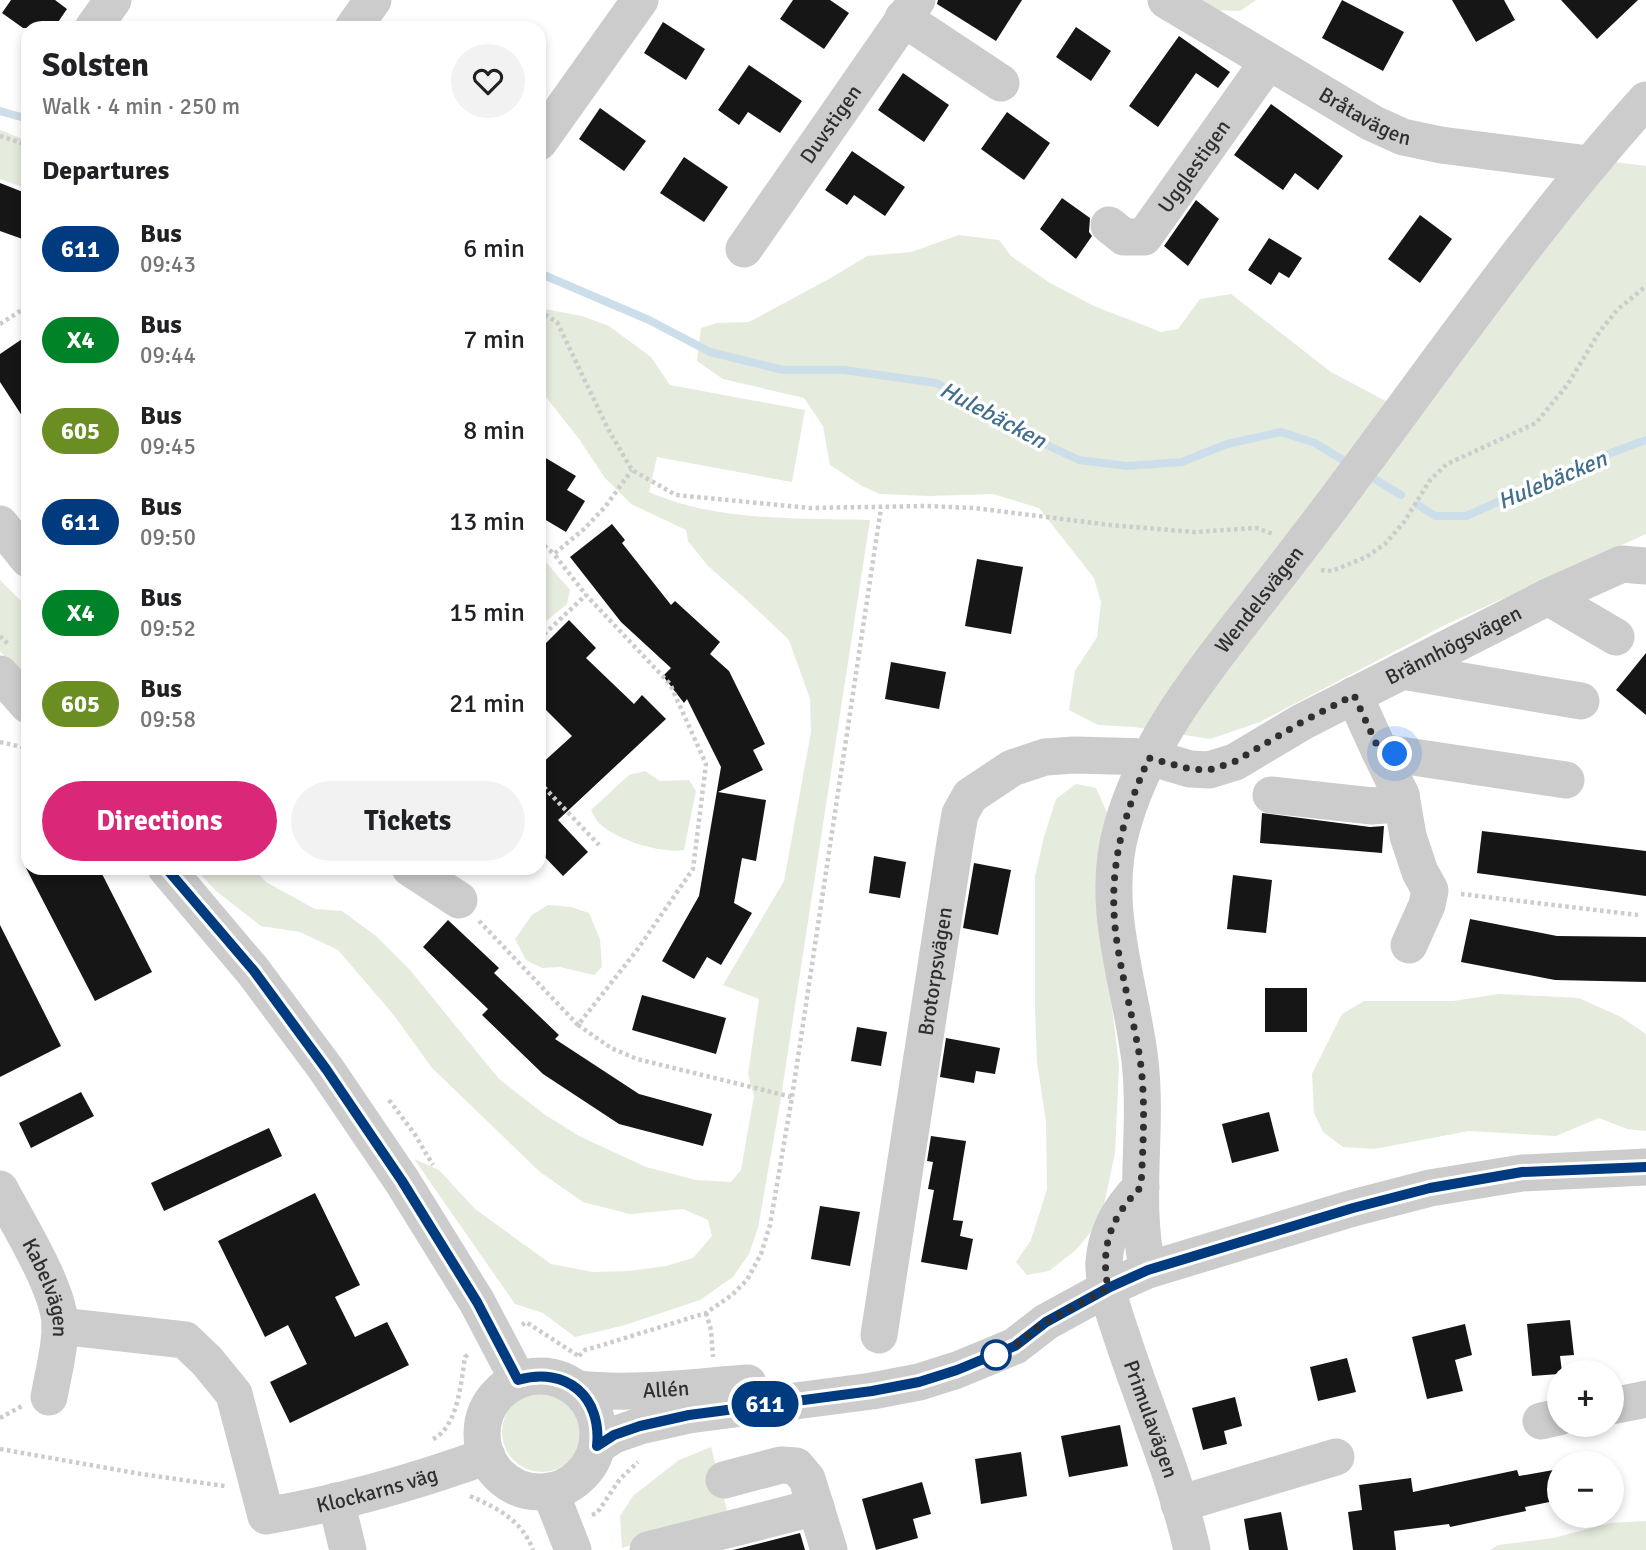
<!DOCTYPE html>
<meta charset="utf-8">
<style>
:root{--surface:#fff;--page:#f2f2f2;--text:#202124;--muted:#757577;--accent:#db2777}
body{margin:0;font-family:Signika,sans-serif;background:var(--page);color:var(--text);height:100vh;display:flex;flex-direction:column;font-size:26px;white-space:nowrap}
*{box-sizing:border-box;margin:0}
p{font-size:23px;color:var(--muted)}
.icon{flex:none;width:38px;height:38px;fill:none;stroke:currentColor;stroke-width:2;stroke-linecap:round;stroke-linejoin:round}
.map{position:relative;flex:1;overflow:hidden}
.panel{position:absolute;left:21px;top:21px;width:525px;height:854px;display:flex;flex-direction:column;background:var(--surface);border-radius:21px;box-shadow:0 4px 10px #0003}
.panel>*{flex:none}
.badge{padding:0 14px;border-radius:23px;font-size:24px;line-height:46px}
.tools{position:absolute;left:1547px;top:1360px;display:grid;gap:14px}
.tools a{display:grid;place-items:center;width:77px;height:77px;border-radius:50%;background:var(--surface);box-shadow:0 4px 10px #0003;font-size:35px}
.you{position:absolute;width:35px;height:35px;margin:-18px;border:5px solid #fff;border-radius:50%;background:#1a73e8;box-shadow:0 0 0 10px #1a73e833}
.map>.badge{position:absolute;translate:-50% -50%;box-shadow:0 0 0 4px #fff}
h2{padding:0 21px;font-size:26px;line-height:63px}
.round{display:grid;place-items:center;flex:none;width:74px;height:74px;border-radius:37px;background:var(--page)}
.head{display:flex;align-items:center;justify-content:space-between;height:119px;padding:0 21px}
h1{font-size:33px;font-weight:800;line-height:52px}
.cta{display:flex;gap:14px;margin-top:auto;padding:14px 21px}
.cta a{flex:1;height:80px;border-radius:42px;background:var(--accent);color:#fff;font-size:28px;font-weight:800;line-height:80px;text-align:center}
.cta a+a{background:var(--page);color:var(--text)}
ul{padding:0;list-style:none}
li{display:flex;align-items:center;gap:21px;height:91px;padding:0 21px}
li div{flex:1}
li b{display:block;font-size:26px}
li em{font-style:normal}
li .badge{min-width:77px;font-weight:700;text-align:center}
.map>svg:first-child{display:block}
.green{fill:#e5ebdd}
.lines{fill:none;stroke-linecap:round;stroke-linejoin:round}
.stream{stroke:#cbdeea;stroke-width:8}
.building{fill:#161616}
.path{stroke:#ccc;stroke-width:4.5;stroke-dasharray:3.5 3.5;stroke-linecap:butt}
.minor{stroke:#ccc;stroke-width:37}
.line-casing{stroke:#fff;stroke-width:16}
.line{stroke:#003b80;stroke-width:10}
.walk{stroke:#2f2f2f;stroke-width:7;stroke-dasharray:0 12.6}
.stop-dot{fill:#fff;stroke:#003b80;stroke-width:3.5}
.labels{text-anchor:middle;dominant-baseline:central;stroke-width:7;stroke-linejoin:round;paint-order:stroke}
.street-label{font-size:21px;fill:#2f2f2f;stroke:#fff}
.water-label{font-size:23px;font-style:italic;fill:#416f8c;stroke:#fff}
</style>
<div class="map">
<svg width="1646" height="1550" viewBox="0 0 1646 1550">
<rect width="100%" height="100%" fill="#fff"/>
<g class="green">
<path d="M 1184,0 L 1256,0 L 1240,11 L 1206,10 Z"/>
<path d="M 0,130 L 28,141 L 28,189 L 0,179 Z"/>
<path d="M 1615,162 L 1646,166 L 1646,534 L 1447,624 L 1260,722 L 1210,739 L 1134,727 L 1098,725 L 1069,710 L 1075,671 L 1097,637 L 1101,602 L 1094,578 L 1039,508 L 993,494 L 929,496 L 880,494 L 862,486 L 830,465 L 823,426 L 804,398 L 723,379 L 697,361 L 701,328 L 717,323 L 749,322 L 829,279 L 867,256 L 911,252 L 959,235 L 999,240 L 1011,256 L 1050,283 L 1094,306 L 1161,332 L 1178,329 L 1200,299 L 1231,294 L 1331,372 L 1412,415 Z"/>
<path d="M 539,308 L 582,316 L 609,326 L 651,357 L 670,385 L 805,410 L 792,482 L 657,457 L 649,492 C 717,522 797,518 870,520 L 780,1103 L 758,1228 L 749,1254 L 733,1277 L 700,1300 L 625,1325 L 575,1337 L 543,1313 L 515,1304 L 414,1159 L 439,1170 L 475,1209 L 551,1264 L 593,1272 L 629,1271 L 666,1266 L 693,1258 L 712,1236 L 708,1220 L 683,1209 L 630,1214 L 583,1202 L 540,1172 L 432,1068 L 393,1014 L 338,950 L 300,932 L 261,926 L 216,891 L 195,868 L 253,868 L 266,882 L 315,909 L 342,911 L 376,936 L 410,970 L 499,1079 L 544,1114 L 579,1136 L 646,1167 L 696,1180 L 731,1182 L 741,1170 L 754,1096 L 748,1074 L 759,999 L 723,985 L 784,881 L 811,732 L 810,699 L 789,640 L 749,602 L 708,566 L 688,541 L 686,530 L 631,504 L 605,478 L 579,439 L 539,388 Z"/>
<path d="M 539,554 L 570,590 L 567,604 L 539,627 Z"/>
<path d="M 0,580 L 28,608 L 28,682 L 0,651 Z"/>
<path d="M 645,771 L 660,781 L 689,780 L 696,791 L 684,850 C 662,854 617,840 600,824 C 596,821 594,815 591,810 L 629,775 Z"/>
<path d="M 1076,784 L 1096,788 L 1112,824 L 1108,974 L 1119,1066 L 1115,1153 L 1101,1219 L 1077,1249 L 1049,1271 L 1027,1275 L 1016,1262 L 1031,1240 L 1047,1189 L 1046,1122 L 1037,1062 L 1035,1008 L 1035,876 L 1044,837 L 1056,799 Z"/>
<path d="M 548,905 L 571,907 L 589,913 L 600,939 L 602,967 L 594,975 L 560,967 L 542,968 L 526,960 L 515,939 L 532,915 Z"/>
<path d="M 1499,994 L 1579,998 L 1621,1017 L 1646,1034 L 1646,1131 L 1627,1129 L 1599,1118 L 1556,1136 L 1469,1131 L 1374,1149 L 1343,1147 L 1323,1132 L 1314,1113 L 1312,1074 L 1342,1014 L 1364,1001 L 1453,1001 Z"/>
<circle cx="542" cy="1432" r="40"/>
<path d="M 711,1447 L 728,1514 L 622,1548 L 620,1516 L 633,1496 L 679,1460 Z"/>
<path d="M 1646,1521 L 1646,1550 L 1490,1550 L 1498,1545 L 1553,1538 L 1611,1523 Z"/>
</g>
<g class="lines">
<g class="stream">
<path d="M 0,111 L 28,119"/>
<path d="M 539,273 L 649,320 L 710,352 L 783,370 L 844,370 L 936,383 L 986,408 L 1034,439 L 1079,460 L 1127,466 L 1182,462 L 1227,444 L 1281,432 L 1315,443 L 1351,465"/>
<path d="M 1368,475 L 1401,495"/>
<path d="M 1418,505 L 1435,516 L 1466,516 L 1600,457 L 1646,440"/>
</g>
</g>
<g class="building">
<path d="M 11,0 L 55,0 L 67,9 L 54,28 L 23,28 L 2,13 Z"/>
<path d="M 793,0 L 830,0 L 849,13 L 824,49 L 780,19 Z"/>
<path d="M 938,0 L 1022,0 L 996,41 L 937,4 Z"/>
<path d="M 1342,0 L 1404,32 L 1383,71 L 1322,38 Z"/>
<path d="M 1452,0 L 1504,0 L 1515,20 L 1476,42 Z"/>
<path d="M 1561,0 L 1638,0 L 1597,39 Z"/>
<path d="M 663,22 L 705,49 L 686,80 L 644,53 Z"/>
<path d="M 1076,27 L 1111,51 L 1091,81 L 1056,57 Z"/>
<path d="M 1179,36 L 1230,72 L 1218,88 L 1196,73 L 1158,127 L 1129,106 Z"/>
<path d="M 749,65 L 802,101 L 780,133 L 748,112 L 739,125 L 718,110 Z"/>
<path d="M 903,73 L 949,105 L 924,142 L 878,110 Z"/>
<path d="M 1271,104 L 1343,156 L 1318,190 L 1295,173 L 1283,190 L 1234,155 Z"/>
<path d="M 600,108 L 646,141 L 624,171 L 579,139 Z"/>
<path d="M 1007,112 L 1050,143 L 1024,180 L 981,149 Z"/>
<path d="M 852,151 L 905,187 L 885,216 L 854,195 L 847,205 L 825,190 Z"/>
<path d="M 684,157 L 728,187 L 704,222 L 660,193 Z"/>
<path d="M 0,183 L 28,194 L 28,241 L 0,231 Z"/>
<path d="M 1062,198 L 1090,218 L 1089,232 L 1092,236 L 1076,259 L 1040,229 Z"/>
<path d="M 1196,200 L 1219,219 L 1188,266 L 1164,246 Z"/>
<path d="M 1420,215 L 1452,239 L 1420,283 L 1388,259 Z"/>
<path d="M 1269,238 L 1302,258 L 1289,278 L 1279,272 L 1271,285 L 1248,270 Z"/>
<path d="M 28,335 L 28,425 L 0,382 L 0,354 Z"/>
<path d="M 539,454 L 576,476 L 567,490 L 585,501 L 566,532 L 539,516 Z"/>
<path d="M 612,524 L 625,540 L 622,543 L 671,605 L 675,601 L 720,642 L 710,654 L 729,671 L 765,744 L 753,750 L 763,770 L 718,792 L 766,800 L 756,861 L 742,858 L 734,903 L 752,913 L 721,965 L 707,957 L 694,979 L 662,961 L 699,896 L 721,767 L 687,699 L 684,703 L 663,676 L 671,668 L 621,622 L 570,557 Z"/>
<path d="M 977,559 L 1023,567 L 1011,634 L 965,626 Z"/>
<path d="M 569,620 L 596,648 L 586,658 L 634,704 L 642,695 L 666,719 L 558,820 L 588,852 L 563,876 L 539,851 L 539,766 L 572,736 L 539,703 L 539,650 Z"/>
<path d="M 1646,653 L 1646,715 L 1616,690 Z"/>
<path d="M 891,662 L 946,672 L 939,709 L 885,699 Z"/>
<path d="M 1262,813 L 1370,827 L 1384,826 L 1382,853 L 1260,843 Z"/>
<path d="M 1482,831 L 1646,851 L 1646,896 L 1477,873 Z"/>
<path d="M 874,856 L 906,862 L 900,898 L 869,893 Z"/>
<path d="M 974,863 L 1011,870 L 998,935 L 963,928 Z"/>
<path d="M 26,868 L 99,868 L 152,972 L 95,1001 Z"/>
<path d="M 1233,875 L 1272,880 L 1266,933 L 1227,929 Z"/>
<path d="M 1470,919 L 1557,936 L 1646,937 L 1646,982 L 1555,980 L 1461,962 Z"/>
<path d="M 448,920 L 499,968 L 494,973 L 559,1035 L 555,1039 L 639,1094 L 712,1114 L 703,1146 L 619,1124 L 543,1074 L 482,1015 L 488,1009 L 423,947 Z"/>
<path d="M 0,925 L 61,1046 L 0,1077 Z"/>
<rect x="1265" y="988" width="42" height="44"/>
<path d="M 642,995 L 726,1018 L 716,1054 L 632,1030 Z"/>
<path d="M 857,1027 L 887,1032 L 881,1066 L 851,1061 Z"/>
<path d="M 946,1038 L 1000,1048 L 995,1074 L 976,1071 L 974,1083 L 940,1077 Z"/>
<path d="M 81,1092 L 94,1116 L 31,1148 L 19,1123 Z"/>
<path d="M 1269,1112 L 1279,1151 L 1232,1163 L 1222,1124 Z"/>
<path d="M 269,1128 L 282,1156 L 164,1211 L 151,1183 Z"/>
<path d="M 931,1136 L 966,1141 L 953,1220 L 963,1221 L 960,1236 L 973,1239 L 967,1270 L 921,1262 L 934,1190 L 928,1189 L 933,1162 L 927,1161 Z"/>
<path d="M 315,1193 L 360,1285 L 335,1297 L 355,1337 L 387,1322 L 409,1365 L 290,1423 L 270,1382 L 307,1364 L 288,1325 L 265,1337 L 218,1241 Z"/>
<path d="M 820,1206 L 860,1212 L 850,1266 L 811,1259 Z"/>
<path d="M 1570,1320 L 1574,1355 L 1560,1356 L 1562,1372 L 1559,1374 L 1532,1376 L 1527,1324 Z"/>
<path d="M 1465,1324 L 1472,1355 L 1455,1360 L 1463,1391 L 1427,1399 L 1412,1337 Z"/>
<path d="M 1347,1358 L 1356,1392 L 1318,1401 L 1310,1367 Z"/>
<path d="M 1235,1397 L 1242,1426 L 1224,1431 L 1227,1444 L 1203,1450 L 1192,1408 Z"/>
<path d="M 1120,1425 L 1128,1466 L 1069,1477 L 1061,1436 Z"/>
<path d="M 1021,1452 L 1027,1496 L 981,1504 L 975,1459 Z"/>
<path d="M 1559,1469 L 1559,1500 L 1525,1507 L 1526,1511 L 1450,1527 L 1449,1524 L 1394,1531 L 1396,1550 L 1353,1550 L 1348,1512 L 1362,1510 L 1359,1485 L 1411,1478 L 1413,1492 L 1517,1470 L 1519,1476 Z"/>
<path d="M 922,1482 L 931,1514 L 913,1519 L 918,1538 L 876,1550 L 862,1499 Z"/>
<path d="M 1281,1512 L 1288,1550 L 1249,1550 L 1244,1519 Z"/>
<path d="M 800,1533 L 805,1550 L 733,1550 Z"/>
</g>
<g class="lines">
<g class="path">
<path d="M 0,136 L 28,145"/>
<path d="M 539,311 L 557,322 L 608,429 L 632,470 L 676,495 L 810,508 L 926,506 L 974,508 L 1110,525 L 1194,532 L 1257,528 L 1273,534"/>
<path d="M 0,324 L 28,306"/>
<path d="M 539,541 L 554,554 L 584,529 L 605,507 L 632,470"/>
<path d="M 1321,570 L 1332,571 L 1366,557 L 1385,544 L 1404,522 L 1430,480 L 1447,464 L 1536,423 L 1568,384 L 1600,331 L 1617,310 L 1646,286"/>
<path d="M 0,636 L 8,644"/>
<path d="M 539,639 L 586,595"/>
<path d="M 0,742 L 22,747 L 28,751"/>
<path d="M 539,782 L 599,845"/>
<path d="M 1461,894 L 1638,915"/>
<path d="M 479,921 L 578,1025 L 637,950 L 693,869 L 706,764 L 670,684 L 586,595 L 554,554"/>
<path d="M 578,1025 L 611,1048 L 637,1059 L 792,1097"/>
<path d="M 389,1100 L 414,1133 L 433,1165"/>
<path d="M 706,1313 L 711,1330 L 713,1357"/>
<path d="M 522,1325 L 526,1322 L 580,1357"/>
<path d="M 579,1356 L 585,1350 L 599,1346 L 706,1313 L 732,1295 L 747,1280 L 761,1254 L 770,1225 L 792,1097 L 881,508"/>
<path d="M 0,1418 L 22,1406"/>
<path d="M 433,1439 C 458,1427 461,1382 465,1357 L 469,1354"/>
<path d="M 0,1449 L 141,1474 L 225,1486"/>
<path d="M 470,1496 C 497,1508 522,1520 533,1550"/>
<path d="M 592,1515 L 597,1513 L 620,1479 L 638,1462"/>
</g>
<g class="minor">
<path id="s1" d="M 1166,0 L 1372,123 L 1403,137 L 1441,145 L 1588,164"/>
<path d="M 903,18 L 1001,83"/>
<path d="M 93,28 L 113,0"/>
<path d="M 353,28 L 373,0"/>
<path d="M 539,142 L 640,0"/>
<path id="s2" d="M 1109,225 L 1124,237 L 1144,237 L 1268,62"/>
<path id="s3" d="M 744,249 L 917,0"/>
<path d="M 0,524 L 28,559"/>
<path d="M 1548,597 L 1616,637"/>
<path d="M 1402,671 L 1581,701"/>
<path d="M 0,674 L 28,705"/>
<path d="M 1354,695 L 1380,752 L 1566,780"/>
<path d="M 1380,752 L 1401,795 L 1408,836 L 1420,872 L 1430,890 L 1427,905 L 1409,945"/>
<path d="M 1271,795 L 1372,806 L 1385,805 L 1401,795"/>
<path d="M 166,868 L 253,971 L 326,1069 L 402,1181 L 477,1302 L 518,1380"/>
<path d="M 410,868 L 459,900"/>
<path id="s4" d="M 1141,1187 C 1120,1208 1106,1231 1104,1262 C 1102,1281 1117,1322 1123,1340 C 1146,1410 1176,1478 1192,1550"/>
<path id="s5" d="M 0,1189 C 17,1222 61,1291 60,1327 C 60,1350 53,1374 49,1397"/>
<path id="s6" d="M 1148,1270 C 1132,1202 1148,1131 1140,1061 C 1131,984 1099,906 1122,827 C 1144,748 1194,683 1244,619 C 1271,585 1297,551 1323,517 C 1429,377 1528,231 1646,100"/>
<path id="s7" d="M 60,1326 L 185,1340 L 207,1361 L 234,1394 L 266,1516 C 341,1503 415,1482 487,1456"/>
<path id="s8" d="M 879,1335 L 955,843 L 960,814 L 970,796 L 1012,768 L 1045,757 L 1075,755 L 1149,757 L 1190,769 L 1209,770 L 1235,762 L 1302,722 L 1548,597 L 1622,564 L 1646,566"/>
<circle cx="540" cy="1434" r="58"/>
<path id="s9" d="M 578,1389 C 635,1395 691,1387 748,1383"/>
<path d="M 1612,1406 L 1646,1399"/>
<path d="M 1541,1421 L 1559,1417"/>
<path d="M 597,1446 L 614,1435 L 640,1426 L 689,1415 L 872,1391 L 919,1382 L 957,1370 L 1015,1346 L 1046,1322 L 1108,1288 L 1148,1270 L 1353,1208 L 1430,1188 L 1522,1173 L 1646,1167"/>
<path d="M 724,1480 L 781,1465 L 796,1466 L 807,1479 L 829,1550"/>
<path d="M 550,1491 L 573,1550"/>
<path d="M 336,1501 L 348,1550"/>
<path d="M 1179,1504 L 1336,1457"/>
<path d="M 648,1550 L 816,1507"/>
</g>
</g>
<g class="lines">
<defs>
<path id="line" d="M 166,868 L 254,971 L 326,1069 L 402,1181 L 477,1302 L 518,1380 C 567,1366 602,1397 597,1446 L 614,1435 L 640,1426 L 689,1415 L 872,1391 L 919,1382 L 957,1370 L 1015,1346 L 1046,1322 L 1108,1288 L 1148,1270 L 1353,1208 L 1430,1188 L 1522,1172 L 1646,1167"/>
</defs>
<use href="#line" class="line-casing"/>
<use href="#line" class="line"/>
<path class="walk" d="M 996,1355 L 1015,1346 L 1039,1326 L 1108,1288 C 1100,1246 1111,1217 1141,1187 C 1143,1145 1146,1101 1140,1059 C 1134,1022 1124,986 1118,949 C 1106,877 1120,823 1149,758 L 1190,769 L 1209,770 L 1234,762 L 1302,722 L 1354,695 L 1380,752 L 1395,754"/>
</g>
<circle class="stop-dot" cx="996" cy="1355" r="14"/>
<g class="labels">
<g class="street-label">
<text stroke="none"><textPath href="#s1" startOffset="231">Bråtavägen</textPath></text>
<text stroke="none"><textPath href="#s3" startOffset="152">Duvstigen</textPath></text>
<text stroke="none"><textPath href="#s2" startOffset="126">Ugglestigen</textPath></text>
<text stroke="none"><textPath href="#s6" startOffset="714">Wendelsvägen</textPath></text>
<text stroke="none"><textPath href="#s8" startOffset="1074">Brännhögsvägen</textPath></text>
<text stroke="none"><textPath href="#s8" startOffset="368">Brotorpsvägen</textPath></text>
<text stroke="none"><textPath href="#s5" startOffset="110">Kabelvägen</textPath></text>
<text stroke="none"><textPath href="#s9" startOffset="88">Allén</textPath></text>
<text stroke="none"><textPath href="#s4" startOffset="250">Primulavägen</textPath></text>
<text stroke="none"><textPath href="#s7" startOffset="439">Klockarns väg</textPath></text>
</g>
<g class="water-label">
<text transform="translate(993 415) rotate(28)">Hulebäcken</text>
<text transform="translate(1552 480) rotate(-23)">Hulebäcken</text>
</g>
</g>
</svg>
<div class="tools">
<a>+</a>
<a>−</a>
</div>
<div class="you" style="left:1395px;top:754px"></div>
<b class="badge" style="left:765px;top:1404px;background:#003b80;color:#fff">611</b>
<section class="panel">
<div class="head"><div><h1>Solsten</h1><p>Walk · 4 min · 250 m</p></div><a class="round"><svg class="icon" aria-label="heart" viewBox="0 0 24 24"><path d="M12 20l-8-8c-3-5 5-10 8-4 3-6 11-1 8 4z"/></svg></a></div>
<h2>Departures</h2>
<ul>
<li><span class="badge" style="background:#003b80;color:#fff">611</span><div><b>Bus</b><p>09:43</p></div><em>6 min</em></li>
<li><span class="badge" style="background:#008228;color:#fff">X4</span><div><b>Bus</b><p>09:44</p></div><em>7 min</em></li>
<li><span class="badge" style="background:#6b8e23;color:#fff">605</span><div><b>Bus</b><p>09:45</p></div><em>8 min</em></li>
<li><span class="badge" style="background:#003b80;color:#fff">611</span><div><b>Bus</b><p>09:50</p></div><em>13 min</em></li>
<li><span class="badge" style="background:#008228;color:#fff">X4</span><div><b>Bus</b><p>09:52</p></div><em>15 min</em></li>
<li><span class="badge" style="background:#6b8e23;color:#fff">605</span><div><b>Bus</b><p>09:58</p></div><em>21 min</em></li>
</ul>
<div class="cta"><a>Directions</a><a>Tickets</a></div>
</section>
</div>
